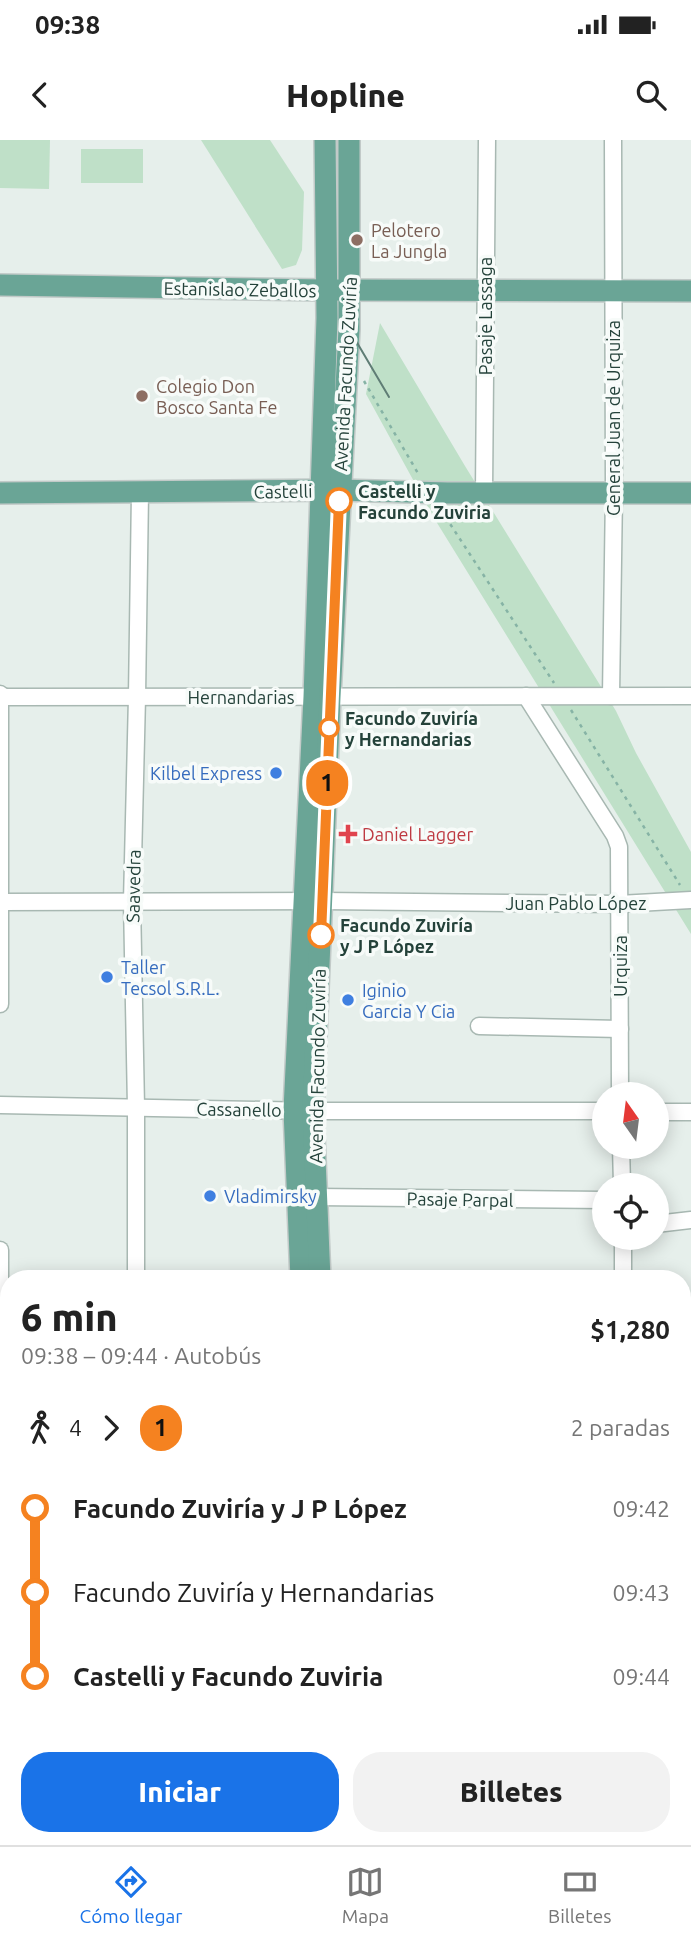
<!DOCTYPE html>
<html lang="es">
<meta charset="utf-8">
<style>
:root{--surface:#fff;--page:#f2f2f2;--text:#222;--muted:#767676;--line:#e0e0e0;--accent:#1a73e8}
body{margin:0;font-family:Ubuntu,sans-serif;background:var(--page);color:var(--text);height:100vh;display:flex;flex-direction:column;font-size:26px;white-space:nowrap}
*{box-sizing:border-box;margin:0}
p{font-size:23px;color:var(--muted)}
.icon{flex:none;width:38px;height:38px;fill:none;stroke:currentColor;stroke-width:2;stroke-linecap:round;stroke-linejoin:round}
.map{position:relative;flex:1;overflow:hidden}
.details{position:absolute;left:0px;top:1130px;width:691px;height:576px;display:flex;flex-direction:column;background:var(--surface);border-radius:28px 28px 0 0;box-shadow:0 4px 18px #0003}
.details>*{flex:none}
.badge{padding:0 14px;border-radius:23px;font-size:24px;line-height:46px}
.needle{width:46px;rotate:346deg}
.tools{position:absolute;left:592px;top:942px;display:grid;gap:14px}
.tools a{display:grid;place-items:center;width:77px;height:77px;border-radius:50%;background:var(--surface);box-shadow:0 4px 18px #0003;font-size:35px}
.map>.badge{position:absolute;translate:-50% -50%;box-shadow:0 0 0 4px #fff}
.legs{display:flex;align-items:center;gap:10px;height:77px;padding:0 21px;font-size:23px}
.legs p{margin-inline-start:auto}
.headline{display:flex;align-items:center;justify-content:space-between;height:119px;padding:0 21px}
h1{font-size:38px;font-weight:800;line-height:52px}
.primary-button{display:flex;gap:14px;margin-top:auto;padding:14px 21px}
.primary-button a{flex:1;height:80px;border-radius:28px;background:var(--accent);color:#fff;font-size:28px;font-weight:800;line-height:80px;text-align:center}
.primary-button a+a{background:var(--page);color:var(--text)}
ul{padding:0 21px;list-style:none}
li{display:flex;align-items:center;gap:24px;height:84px;font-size:26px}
li i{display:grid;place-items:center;width:10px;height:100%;margin:0 9px;background:currentColor}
li i::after{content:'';width:18px;height:18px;margin:-9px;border:5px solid;border-radius:50%;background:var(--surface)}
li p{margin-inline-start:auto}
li:first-child i{background:linear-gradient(#0000 50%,currentColor 0)}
li:last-child i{background:linear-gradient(currentColor 50%,#0000 0)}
.status{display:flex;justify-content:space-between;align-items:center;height:49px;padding:0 35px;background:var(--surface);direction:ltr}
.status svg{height:19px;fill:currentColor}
header{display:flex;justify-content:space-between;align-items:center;height:91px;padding:0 21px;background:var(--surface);font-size:32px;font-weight:800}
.tabs{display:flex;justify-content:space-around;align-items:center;height:98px;border-top:2px solid var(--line);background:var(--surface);font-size:19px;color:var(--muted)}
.tabs a{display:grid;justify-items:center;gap:4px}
.tabs .active{color:var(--accent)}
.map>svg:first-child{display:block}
.green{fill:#bfe0c8}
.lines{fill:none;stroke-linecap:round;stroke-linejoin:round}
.minor-casing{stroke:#a8b8b2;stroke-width:19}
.major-casing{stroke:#c2cac8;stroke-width:24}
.path{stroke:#86b3a5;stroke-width:2.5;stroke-dasharray:3.5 5;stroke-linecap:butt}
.minor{stroke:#fff;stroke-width:16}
.major{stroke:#6aa596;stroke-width:21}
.tram{stroke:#5f7d75;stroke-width:2}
.line-1-casing{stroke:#fff;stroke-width:16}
.line-1{stroke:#f58220;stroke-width:10}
.education-dot{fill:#8d6e63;stroke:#f7fbf9;stroke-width:2.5}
.stop-1-dot{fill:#fff;stroke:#f58220;stroke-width:3.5}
.shop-dot{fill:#3f7fe0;stroke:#f7fbf9;stroke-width:2.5}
.health-dot{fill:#e0444e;stroke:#f7fbf9;stroke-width:2.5}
.labels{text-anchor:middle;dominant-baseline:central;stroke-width:7;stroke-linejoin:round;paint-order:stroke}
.education-label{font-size:18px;fill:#785e54;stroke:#f7fbf9;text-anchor:start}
.street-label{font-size:18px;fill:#24423a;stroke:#f7fbf9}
.stop-label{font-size:18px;font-weight:bold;fill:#24423a;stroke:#f7fbf9;text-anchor:start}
.shop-label{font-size:18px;fill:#366cbe;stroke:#f7fbf9;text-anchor:start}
.health-label{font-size:18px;fill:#be3a42;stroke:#f7fbf9;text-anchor:start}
</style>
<div class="status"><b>09:38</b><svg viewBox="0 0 49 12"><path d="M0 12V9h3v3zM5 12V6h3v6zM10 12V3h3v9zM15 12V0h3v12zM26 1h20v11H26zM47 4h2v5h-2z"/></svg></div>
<header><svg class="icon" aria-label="back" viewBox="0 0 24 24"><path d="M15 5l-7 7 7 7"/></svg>Hopline<svg class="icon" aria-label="search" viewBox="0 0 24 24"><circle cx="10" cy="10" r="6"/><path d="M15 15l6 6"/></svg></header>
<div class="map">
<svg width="691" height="1705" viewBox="0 0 691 1705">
<rect width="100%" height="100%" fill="#e6efeb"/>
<g class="green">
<path d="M 0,0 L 50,0 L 49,49 L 0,48 Z"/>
<path d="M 201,0 L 270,0 L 304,52 L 302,110 L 296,125 L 282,129 Z"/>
<rect x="81" y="9" width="62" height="34"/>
<path d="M 380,183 L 465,326 L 616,571 L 636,613 L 691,712 L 691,794 L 434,378 L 366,254 Z"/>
</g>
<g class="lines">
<defs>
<g id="minor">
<path d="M 484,353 L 487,0"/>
<path d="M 0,554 L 0,864"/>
<path d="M 526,556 L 615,696 L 619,707 L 620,954"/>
<path d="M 611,556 L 614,352 L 613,0"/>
<path d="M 0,557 L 691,556"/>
<path d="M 0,762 L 322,761 L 619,764 L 691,760"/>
<path d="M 479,886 L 620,889"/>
<path d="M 0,965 L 313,971 L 604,971"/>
<path d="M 656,972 L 691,972"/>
<path d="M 621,1006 L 622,1045"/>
<path d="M 316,1057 L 604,1060"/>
<path d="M 656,1084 L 691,1080"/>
<path d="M 623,1097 L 623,1139"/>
<path d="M 0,1110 L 0,1169"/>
<path d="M 136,1139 L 136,967 L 132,762 L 137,557 L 140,352"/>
<path d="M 682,1175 L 691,1175"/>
<path d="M 682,1302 L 691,1302"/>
<path d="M 0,1374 L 9,1374"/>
<path d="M 682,1377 L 691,1377"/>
<path d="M 0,1489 L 9,1489"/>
<path d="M 0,1582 L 9,1582"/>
<path d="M 682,1582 L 691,1582"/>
<path d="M 620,1698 L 620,1705"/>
<path d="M 131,1705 L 131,1698"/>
</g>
<g id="major">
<path d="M 0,145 L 326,150 L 691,151"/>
<path d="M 0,353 L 339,350 L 447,353 L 691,353"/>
<path d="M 301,1139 L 294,970 L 314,557 L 327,178 L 325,0"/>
<path d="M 320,1139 L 313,971 L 330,557 L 349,189 L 349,0"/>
<path d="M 334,1698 L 334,1705"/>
<path d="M 349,1698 L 349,1705"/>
</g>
</defs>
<use href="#minor" class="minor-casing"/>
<use href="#major" class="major-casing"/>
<g class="path">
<path d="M 364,241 L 419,335"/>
<path d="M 441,370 L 554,543"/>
<path d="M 571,570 L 680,745"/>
</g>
<use href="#minor" class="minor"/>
<use href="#major" class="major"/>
<path class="tram" d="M 349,189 L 389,257"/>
</g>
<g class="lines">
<defs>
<path id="line-1" d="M 321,795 L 339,361"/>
</defs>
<use href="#line-1" class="line-1-casing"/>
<use href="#line-1" class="line-1"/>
</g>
<g class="education-dot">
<circle cx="357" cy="100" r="7"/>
<circle cx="142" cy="256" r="7"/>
</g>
<g class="stop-1-dot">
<circle cx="339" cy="361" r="12"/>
<circle cx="329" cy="588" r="9"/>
<circle cx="321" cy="795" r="12"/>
</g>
<g class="shop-dot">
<circle cx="276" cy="633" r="7"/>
<circle cx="107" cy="837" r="7"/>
<circle cx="348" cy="860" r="7"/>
<circle cx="210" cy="1056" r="7"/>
</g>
<path class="health-dot" d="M344.5 683.5h7v7h7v7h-7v7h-7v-7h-7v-7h7z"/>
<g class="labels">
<g class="education-label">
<text x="371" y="90">Pelotero<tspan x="371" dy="21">La Jungla</tspan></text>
<text x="156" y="246">Colegio Don<tspan x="156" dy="21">Bosco Santa Fe</tspan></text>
</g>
<g class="street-label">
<text transform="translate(240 149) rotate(1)">Estanislao Zeballos</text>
<text transform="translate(485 176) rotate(-90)">Pasaje Lassaga</text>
<text transform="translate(345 234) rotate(-87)">Avenida Facundo Zuviría</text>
<text transform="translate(613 278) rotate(-90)">General Juan de Urquiza</text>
<text transform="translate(283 351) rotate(-1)">Castelli</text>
<text x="241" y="557">Hernandarias</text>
<text transform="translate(133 746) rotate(-89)">Saavedra</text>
<text x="576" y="763">Juan Pablo López</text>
<text transform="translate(620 826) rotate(-90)">Urquiza</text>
<text transform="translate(317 926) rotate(-89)">Avenida Facundo Zuviría</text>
<text transform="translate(239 969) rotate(1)">Cassanello</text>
<text transform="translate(460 1059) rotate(1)">Pasaje Parpal</text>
</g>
<g class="stop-label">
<text x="358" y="351">Castelli y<tspan x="358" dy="21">Facundo Zuviria</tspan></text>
<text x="345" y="578">Facundo Zuviría<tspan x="345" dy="21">y Hernandarias</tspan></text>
<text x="340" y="785">Facundo Zuviría<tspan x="340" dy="21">y J P López</tspan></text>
</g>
<g class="shop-label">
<text x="262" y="633" text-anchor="end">Kilbel Express</text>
<text x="121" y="827">Taller<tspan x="121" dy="21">Tecsol S.R.L.</tspan></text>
<text x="362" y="850">Iginio<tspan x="362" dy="21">Garcia Y Cia</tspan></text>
<text x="224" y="1056">Vladimirsky</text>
</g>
<g class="health-label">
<text x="362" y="694">Daniel Lagger</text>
</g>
</g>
</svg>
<div class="tools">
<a><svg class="needle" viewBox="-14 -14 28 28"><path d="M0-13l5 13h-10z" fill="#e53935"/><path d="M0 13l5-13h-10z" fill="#767676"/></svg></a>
<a><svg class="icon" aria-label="locate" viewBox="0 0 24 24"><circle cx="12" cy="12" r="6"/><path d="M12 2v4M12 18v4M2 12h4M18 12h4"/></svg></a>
</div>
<b class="badge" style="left:327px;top:643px;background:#f58220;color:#111">1</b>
<section class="details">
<div class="headline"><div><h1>6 min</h1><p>09:38 – 09:44 · Autobús</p></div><b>$1,280</b></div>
<div class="legs"><svg class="icon" aria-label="walk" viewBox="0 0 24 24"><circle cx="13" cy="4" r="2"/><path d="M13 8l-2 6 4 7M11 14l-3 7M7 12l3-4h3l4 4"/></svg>4<svg class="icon" aria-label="forward" viewBox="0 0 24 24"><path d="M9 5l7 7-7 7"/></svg><b class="badge" style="background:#f58220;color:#111">1</b><p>2 paradas</p></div>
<ul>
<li><i style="color:#f58220"></i><b>Facundo Zuviría y J P López</b><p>09:42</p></li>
<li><i style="color:#f58220"></i><span>Facundo Zuviría y Hernandarias</span><p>09:43</p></li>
<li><i style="color:#f58220"></i><b>Castelli y Facundo Zuviria</b><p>09:44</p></li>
</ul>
<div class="primary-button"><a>Iniciar</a><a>Billetes</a></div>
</section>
</div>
<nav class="tabs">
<a class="active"><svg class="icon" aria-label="directions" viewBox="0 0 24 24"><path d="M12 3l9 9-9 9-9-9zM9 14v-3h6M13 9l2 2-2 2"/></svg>Cómo llegar</a>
<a><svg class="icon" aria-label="map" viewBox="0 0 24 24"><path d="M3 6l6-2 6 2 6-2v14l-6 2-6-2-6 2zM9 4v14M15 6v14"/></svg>Mapa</a>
<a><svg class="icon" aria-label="tickets" viewBox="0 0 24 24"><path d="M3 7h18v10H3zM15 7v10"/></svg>Billetes</a>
</nav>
